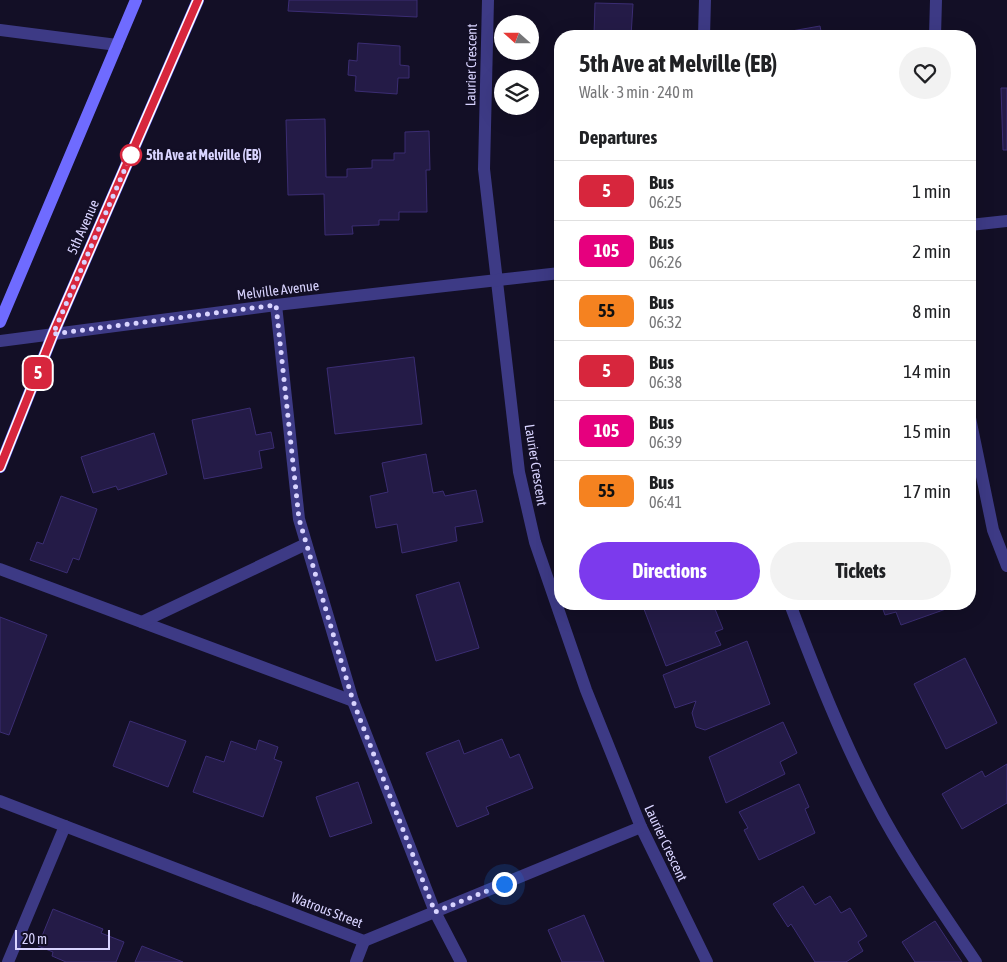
<!DOCTYPE html>
<meta charset="utf-8">
<style>
:root{--surface:#fff;--page:#f2f2f2;--text:#202124;--muted:#757577;--line:#e0e0e0;--accent:#7c3aed}
body{margin:0;font-family:"Asap Condensed",sans-serif;background:var(--page);color:var(--text);height:100vh;display:flex;flex-direction:column;font-size:19px;white-space:nowrap}
*{box-sizing:border-box;margin:0}
p{font-size:16px;color:var(--muted)}
.icon{flex:none;width:28px;height:28px;fill:none;stroke:currentColor;stroke-width:2;stroke-linecap:round;stroke-linejoin:round}
.map{position:relative;flex:1;overflow:hidden}
.details{position:absolute;left:554px;top:30px;width:422px;height:580px;display:flex;flex-direction:column;background:var(--surface);border-radius:20px;box-shadow:0 5px 20px #0002}
.details>*{flex:none}
.badge{padding:0 10px;border-radius:8px;font-size:18px;line-height:32px}
.needle{width:32px;rotate:291deg}
.fabs{position:absolute;left:494px;top:15px;display:grid;gap:10px}
.fabs a{display:grid;place-items:center;width:45px;height:45px;border-radius:50%;background:var(--surface);box-shadow:0 5px 20px #0002;font-size:25px}
.scale{position:absolute;left:15px;bottom:12px;width:95px;box-sizing:border-box;padding-left:5px;border:2px solid #d9d4ff;border-top:0;font-size:14px;line-height:18px;white-space:nowrap;color:#d9d4ff;-webkit-text-stroke:4px #130f26;paint-order:stroke}
.you{position:absolute;width:25px;height:25px;margin:-12px;border:4px solid #fff;border-radius:50%;background:#1a73e8;box-shadow:0 0 0 8px #1a73e833}
.map>.badge{position:absolute;translate:-50% -50%;box-shadow:0 0 0 2px #fff}
h2{padding:0 25px;font-size:19px;line-height:45px}
.round{display:grid;place-items:center;flex:none;width:52px;height:52px;border-radius:26px;background:var(--page)}
.summary{display:flex;align-items:center;justify-content:space-between;height:85px;padding:0 25px}
h1{font-size:24px;font-weight:700;line-height:38px}
.primary-button{display:flex;gap:10px;margin-top:auto;padding:10px 25px}
.primary-button a{flex:1;height:58px;border-radius:30px;background:var(--accent);color:#fff;font-size:20px;font-weight:700;line-height:58px;text-align:center}
.primary-button a+a{background:var(--page);color:var(--text)}
ul{padding:0;list-style:none}
li{display:flex;align-items:center;gap:15px;height:60px;padding:0 25px;border-top:1px solid var(--line)}
li div{flex:1}
li b{display:block;font-size:19px}
li em{font-style:normal}
li .badge{min-width:55px;font-weight:700;text-align:center}
.map>svg:first-child{display:block}
.building{fill:#241b47;stroke:#3b2d73}
.lines{fill:none;stroke-linecap:round;stroke-linejoin:round}
.lane{stroke:#3d3a85;stroke-width:12}
.street{stroke:#3d3a85;stroke-width:12}
.secondary{stroke:#6f6bff;stroke-width:12}
.line-casing{stroke:#fff;stroke-width:11}
.line{stroke:#d7263d;stroke-width:8}
.walk{stroke:#d9d4ff;stroke-width:5;stroke-dasharray:0 9}
.stop-dot{fill:#fff;stroke:#d7263d;stroke-width:2.5}
.labels{text-anchor:middle;dominant-baseline:central;stroke-width:4.5;stroke-linejoin:round;paint-order:stroke}
.street-label{font-size:14px;fill:#d9d4ff;stroke:#130f26}
.stop-label{font-size:14px;font-weight:bold;fill:#d9d4ff;stroke:#130f26;text-anchor:start}
</style>
<div class="map">
<svg width="1007" height="962" viewBox="0 0 1007 962">
<rect width="100%" height="100%" fill="#130f26"/>
<g class="building">
<path d="M 289,0 L 417,0 L 417,17 L 288,11 Z"/>
<path d="M 595,3 L 633,4 L 631,36 L 638,36 L 594,36 Z"/>
<path d="M 820,26 L 822,36 L 851,31 L 852,36 L 769,36 L 769,35 Z"/>
<path d="M 358,43 L 400,46 L 400,65 L 409,66 L 409,78 L 398,78 L 397,94 L 355,91 L 356,76 L 348,75 L 349,60 L 357,61 Z"/>
<path d="M 1001,88 L 1007,88 L 1007,150 L 1003,150 Z"/>
<path d="M 325,119 L 326,177 L 347,177 L 347,169 L 372,168 L 372,160 L 394,160 L 394,153 L 405,153 L 405,132 L 429,131 L 430,170 L 426,170 L 427,212 L 399,212 L 399,220 L 379,220 L 379,225 L 352,226 L 353,234 L 325,235 L 324,194 L 288,195 L 286,120 Z"/>
<path d="M 414,357 L 422,424 L 335,434 L 327,368 Z"/>
<path d="M 250,408 L 256,435 L 271,432 L 274,448 L 259,451 L 262,468 L 204,479 L 192,420 Z"/>
<path d="M 154,433 L 167,474 L 118,490 L 116,486 L 93,493 L 81,457 Z"/>
<path d="M 426,454 L 433,493 L 443,491 L 445,496 L 476,490 L 483,522 L 455,527 L 457,541 L 402,553 L 397,524 L 376,528 L 370,496 L 388,492 L 382,463 Z"/>
<path d="M 61,496 L 97,509 L 79,560 L 73,558 L 67,573 L 30,560 L 37,542 L 43,544 Z"/>
<path d="M 459,582 L 479,648 L 436,661 L 416,595 Z"/>
<path d="M 642,604 L 713,604 L 723,629 L 715,632 L 721,645 L 666,666 Z"/>
<path d="M 881,604 L 960,604 L 901,625 L 896,612 L 885,615 Z"/>
<path d="M 0,617 L 47,635 L 9,735 L 0,732 Z"/>
<path d="M 747,641 L 770,704 L 705,730 L 696,727 L 692,713 L 696,701 L 675,708 L 663,675 Z"/>
<path d="M 965,658 L 997,723 L 946,749 L 914,684 Z"/>
<path d="M 130,721 L 186,741 L 168,787 L 113,766 Z"/>
<path d="M 783,722 L 797,753 L 780,762 L 785,774 L 726,803 L 709,757 Z"/>
<path d="M 502,739 L 510,758 L 519,754 L 533,788 L 486,807 L 489,814 L 457,827 L 426,753 L 459,740 L 464,754 Z"/>
<path d="M 259,740 L 278,747 L 274,759 L 282,762 L 263,817 L 193,792 L 206,756 L 224,762 L 231,741 L 256,750 Z"/>
<path d="M 1007,764 L 1007,803 L 962,829 L 942,794 L 982,771 L 985,777 Z"/>
<path d="M 358,782 L 372,823 L 330,837 L 316,797 Z"/>
<path d="M 799,784 L 809,807 L 805,809 L 815,833 L 759,860 L 744,830 L 748,828 L 739,812 Z"/>
<path d="M 803,886 L 815,905 L 830,896 L 841,913 L 850,908 L 867,936 L 858,942 L 863,951 L 846,962 L 815,962 L 791,924 L 788,927 L 773,904 Z"/>
<path d="M 53,909 L 103,929 L 101,933 L 124,942 L 116,962 L 66,962 L 52,956 L 53,952 L 38,946 Z"/>
<path d="M 584,915 L 604,962 L 562,962 L 548,930 Z"/>
<path d="M 935,921 L 962,962 L 915,962 L 902,942 Z"/>
<path d="M 142,946 L 183,962 L 135,962 Z"/>
</g>
<g class="lines">
<g class="lane">
<path d="M 0,30 L 117,45"/>
<path d="M 704,36 L 705,0"/>
<path d="M 276,305 L 299,519 L 353,701 L 435,912 L 461,962"/>
<path d="M 0,569 L 353,701"/>
<path d="M 790,604 C 815,670 841,737 874,800 C 903,856 941,910 976,962"/>
<path d="M 142,622 L 306,544"/>
<path d="M 8,962 L 65,826"/>
</g>
<g class="street">
<path d="M 488,0 L 484,169 L 519,472 L 535,542 L 586,690 L 641,827 L 707,962"/>
<path d="M 935,36 L 936,0"/>
<path d="M 970,225 L 1007,221"/>
<path d="M 0,341 L 276,305 L 560,273"/>
<path d="M 970,418 L 993,530 L 1007,566"/>
<path d="M 0,801 L 364,941 L 641,827"/>
<path d="M 356,962 L 364,941"/>
</g>
<g class="secondary">
<path d="M 0,322 L 136,0"/>
<path d="M 0,467 L 53,334 L 198,0"/>
</g>
</g>
<g class="lines">
<defs>
<path id="line" d="M 0,467 L 53,334 L 198,0"/>
</defs>
<use href="#line" class="line-casing"/>
<use href="#line" class="line"/>
<path class="walk" d="M 131,155 L 53,334 L 276,305 L 299,519 L 353,701 L 435,912 L 504,884"/>
</g>
<circle class="stop-dot" cx="131" cy="155" r="10"/>
<g class="labels">
<g class="street-label">
<text transform="translate(471 65) rotate(-89)">Laurier Crescent</text>
<text transform="translate(83 227) rotate(-66)">5th Avenue</text>
<text transform="translate(278 290) rotate(-7)">Melville Avenue</text>
<text transform="translate(536 465) rotate(81)">Laurier Crescent</text>
<text transform="translate(666 843) rotate(65)">Laurier Crescent</text>
<text transform="translate(327 910) rotate(21)">Watrous Street</text>
</g>
<g class="stop-label">
<text x="146" y="155">5th Ave at Melville (EB)</text>
</g>
</g>
</svg>
<div class="fabs">
<a><svg class="needle" viewBox="-14 -14 28 28"><path d="M0-13l5 13h-10z" fill="#e53935"/><path d="M0 13l5-13h-10z" fill="#757577"/></svg></a>
<a><svg class="icon" aria-label="layers" viewBox="0 0 24 24"><path d="M12 4l9 5-9 5-9-5zM3 14l9 5 9-5"/></svg></a>
</div>
<div class="scale">20 m</div>
<div class="you" style="left:504px;top:884px"></div>
<b class="badge" style="left:38px;top:373px;background:#d7263d;color:#fff">5</b>
<section class="details">
<div class="summary"><div><h1>5th Ave at Melville (EB)</h1><p>Walk · 3 min · 240 m</p></div><a class="round"><svg class="icon" aria-label="heart" viewBox="0 0 24 24"><path d="M12 20l-8-8c-3-5 5-10 8-4 3-6 11-1 8 4z"/></svg></a></div>
<h2>Departures</h2>
<ul>
<li><span class="badge" style="background:#d7263d;color:#fff">5</span><div><b>Bus</b><p>06:25</p></div><em>1 min</em></li>
<li><span class="badge" style="background:#e6007e;color:#fff">105</span><div><b>Bus</b><p>06:26</p></div><em>2 min</em></li>
<li><span class="badge" style="background:#f58220;color:#111">55</span><div><b>Bus</b><p>06:32</p></div><em>8 min</em></li>
<li><span class="badge" style="background:#d7263d;color:#fff">5</span><div><b>Bus</b><p>06:38</p></div><em>14 min</em></li>
<li><span class="badge" style="background:#e6007e;color:#fff">105</span><div><b>Bus</b><p>06:39</p></div><em>15 min</em></li>
<li><span class="badge" style="background:#f58220;color:#111">55</span><div><b>Bus</b><p>06:41</p></div><em>17 min</em></li>
</ul>
<div class="primary-button"><a>Directions</a><a>Tickets</a></div>
</section>
</div>
